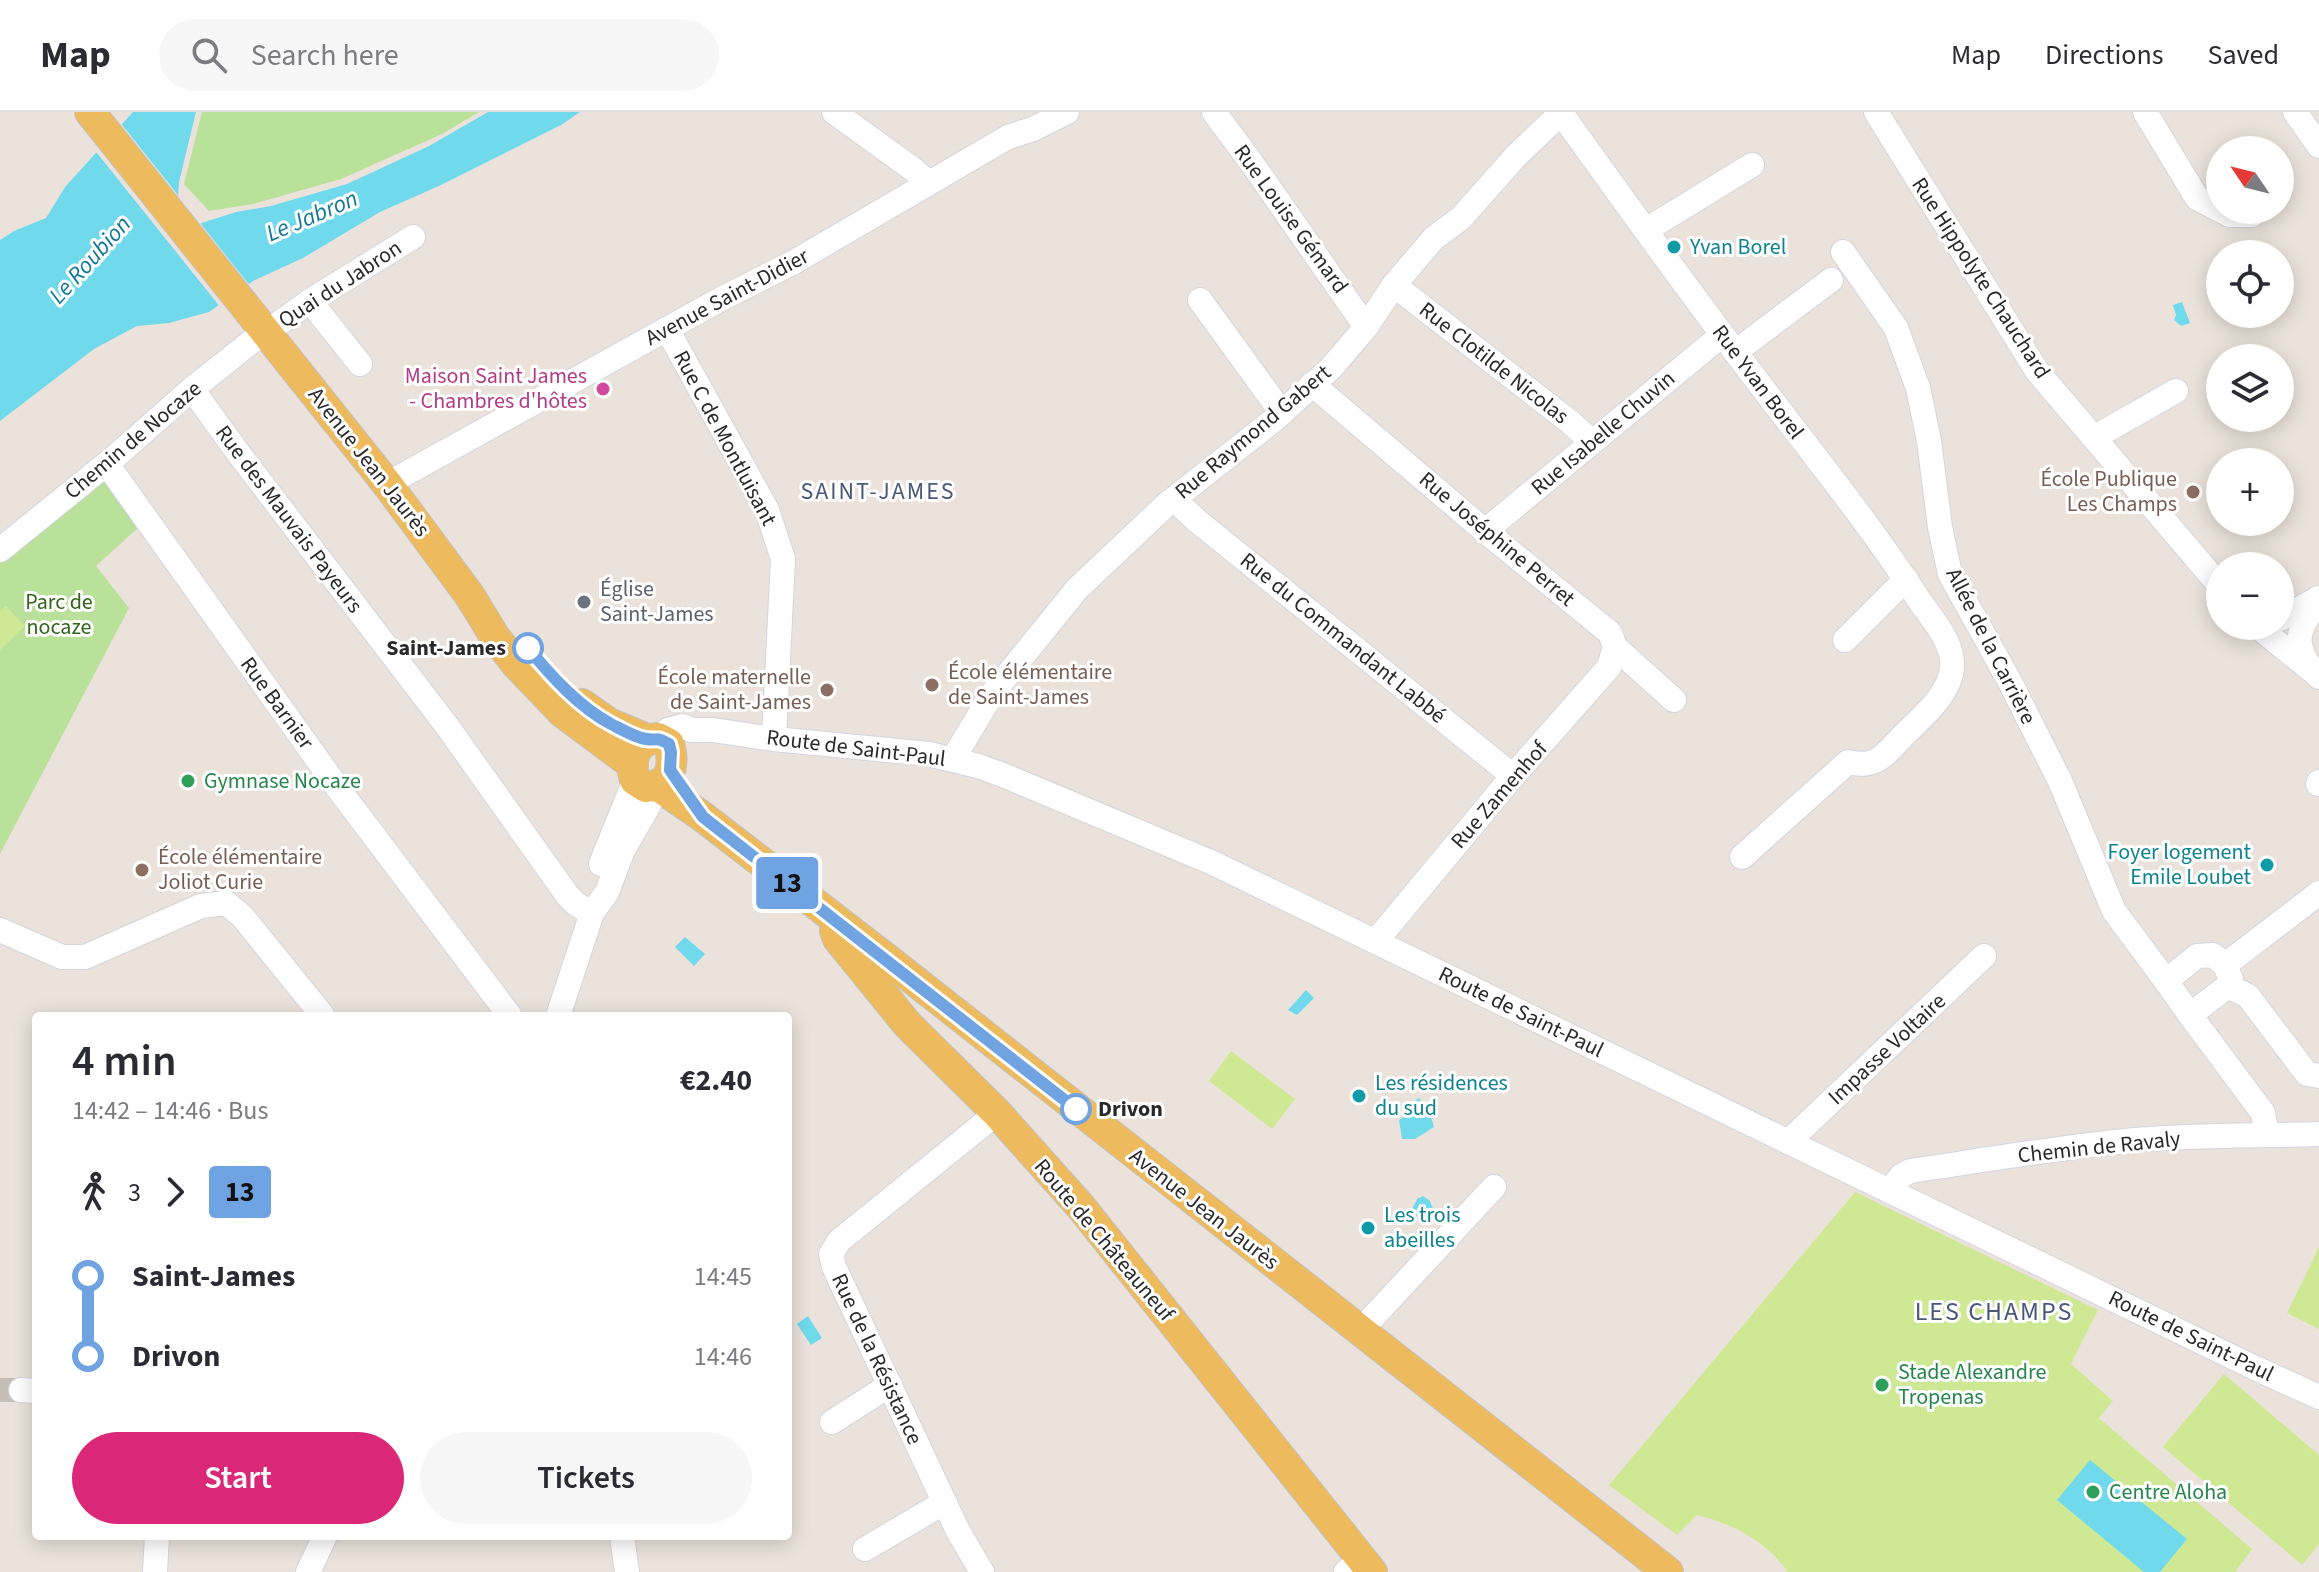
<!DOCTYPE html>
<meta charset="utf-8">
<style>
:root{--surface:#fff;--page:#f7f7f7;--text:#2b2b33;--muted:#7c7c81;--line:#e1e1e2;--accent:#db2777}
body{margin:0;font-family:"Source Sans 3",sans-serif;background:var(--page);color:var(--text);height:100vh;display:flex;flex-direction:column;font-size:30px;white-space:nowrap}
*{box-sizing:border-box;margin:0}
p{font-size:26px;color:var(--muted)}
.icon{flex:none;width:44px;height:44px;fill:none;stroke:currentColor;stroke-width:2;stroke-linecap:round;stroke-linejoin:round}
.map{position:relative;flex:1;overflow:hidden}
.sheet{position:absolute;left:32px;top:900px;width:760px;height:528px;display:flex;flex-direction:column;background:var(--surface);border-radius:8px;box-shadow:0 4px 20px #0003}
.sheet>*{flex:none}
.badge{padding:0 16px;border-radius:6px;font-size:28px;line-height:52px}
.needle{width:52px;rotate:305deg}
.buttons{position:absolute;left:2206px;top:24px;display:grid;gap:16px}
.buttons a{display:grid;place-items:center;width:88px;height:88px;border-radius:50%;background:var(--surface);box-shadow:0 4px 20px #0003;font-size:40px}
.map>.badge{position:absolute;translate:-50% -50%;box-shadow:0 0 0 4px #fff}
.legs{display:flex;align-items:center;gap:12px;height:88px;padding:0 40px;font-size:26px}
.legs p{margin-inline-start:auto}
.summary{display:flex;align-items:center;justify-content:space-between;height:136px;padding:0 40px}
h1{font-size:44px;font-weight:600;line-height:60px}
.primary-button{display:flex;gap:16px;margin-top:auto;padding:16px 40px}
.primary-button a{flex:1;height:92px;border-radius:48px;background:var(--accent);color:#fff;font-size:32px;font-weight:600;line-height:92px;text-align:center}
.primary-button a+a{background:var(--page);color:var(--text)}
ul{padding:0 40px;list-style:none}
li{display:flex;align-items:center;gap:28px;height:80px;font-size:30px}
li i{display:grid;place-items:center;width:12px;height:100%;margin:0 10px;background:currentColor}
li i::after{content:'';width:20px;height:20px;margin:-10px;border:6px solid;border-radius:50%;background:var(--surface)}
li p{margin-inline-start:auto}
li:first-child i{background:linear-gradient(#0000 50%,currentColor 0)}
li:last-child i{background:linear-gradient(currentColor 50%,#0000 0)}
header{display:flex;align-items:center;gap:48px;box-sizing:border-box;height:112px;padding:0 40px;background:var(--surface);border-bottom:2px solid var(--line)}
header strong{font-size:38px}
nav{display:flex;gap:44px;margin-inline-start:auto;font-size:28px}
.search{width:560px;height:72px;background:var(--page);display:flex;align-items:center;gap:20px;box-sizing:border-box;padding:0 28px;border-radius:44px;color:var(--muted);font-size:30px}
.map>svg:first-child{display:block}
.green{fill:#bae199}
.pitch{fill:#cfe894}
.water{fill:#70daec}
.pier{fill:#ebe3db}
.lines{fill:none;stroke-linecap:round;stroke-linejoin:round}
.minor-tunnel{stroke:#c4beb7;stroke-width:24;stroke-dasharray:24 12;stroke-linecap:butt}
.minor-casing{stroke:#d1d6e2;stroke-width:26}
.major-casing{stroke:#c3c3c3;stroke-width:32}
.minor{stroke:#fff;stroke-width:24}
.major{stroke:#eeba5e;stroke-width:30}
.line-1-casing{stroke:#fff;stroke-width:18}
.line-1{stroke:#6fa3e1;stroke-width:12}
.culture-dot{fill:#0f9aa8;stroke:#fff;stroke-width:3}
.hotel-dot{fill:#d1479c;stroke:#fff;stroke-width:3}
.education-dot{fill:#8d6e63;stroke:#fff;stroke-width:3}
.worship-dot{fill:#6b7280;stroke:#fff;stroke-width:3}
.stop-1-dot{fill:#fff;stroke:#6fa3e1;stroke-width:4}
.leisure-dot{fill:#2e9e5b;stroke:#fff;stroke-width:3}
.labels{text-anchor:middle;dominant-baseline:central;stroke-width:6;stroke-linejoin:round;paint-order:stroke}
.street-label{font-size:22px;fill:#292929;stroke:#fff}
.culture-label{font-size:22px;fill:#0d838f;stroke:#fff;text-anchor:start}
.hotel-label{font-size:22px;fill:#b23c85;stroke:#fff;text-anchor:end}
.education-label{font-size:22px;fill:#785e54;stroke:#fff;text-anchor:end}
.worship-label{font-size:22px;fill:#5b616d;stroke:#fff;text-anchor:start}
.park-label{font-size:22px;fill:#34651b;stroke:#fff}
.stop-label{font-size:22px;font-weight:bold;fill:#292929;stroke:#fff;text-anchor:end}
.leisure-label{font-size:22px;fill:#27864d;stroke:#fff;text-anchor:start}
.water-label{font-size:24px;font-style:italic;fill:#107997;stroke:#fff}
.neighbourhood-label{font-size:24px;letter-spacing:2px;fill:#4b5979;stroke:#fff}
.quarter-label{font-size:26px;letter-spacing:2px;fill:#4b5979;stroke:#fff}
</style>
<header>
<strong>Map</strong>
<div class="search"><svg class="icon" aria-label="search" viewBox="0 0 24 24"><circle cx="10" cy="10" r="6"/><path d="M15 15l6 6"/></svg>Search here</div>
<nav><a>Map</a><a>Directions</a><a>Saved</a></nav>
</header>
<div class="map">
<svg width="2319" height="1460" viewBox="0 0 2319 1460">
<rect width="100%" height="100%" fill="#ebe3db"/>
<g class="green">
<path d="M 202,0 L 479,0 L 442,22 L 341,67 L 253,92 L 209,99 L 184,72 Z"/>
<path d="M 102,361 L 140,414 L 96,454 L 129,496 L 0,742 L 0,449 Z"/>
</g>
<g class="pitch">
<path d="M 6,494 L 25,514 L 0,538 L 0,499 Z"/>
<path d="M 1231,939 L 1295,987 L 1272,1017 L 1209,969 Z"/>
<path d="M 1855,1080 L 2098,1198 L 2071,1252 L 2113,1289 L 2099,1306 L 2252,1437 L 2235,1460 L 1788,1460 C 1766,1429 1733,1412 1697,1403 L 1677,1423 L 1609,1373 Z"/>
<path d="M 2319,1135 L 2319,1217 L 2287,1201 Z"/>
<path d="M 2224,1262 L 2319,1343 L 2319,1432 L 2302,1453 L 2163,1335 Z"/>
</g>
<g class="water">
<path d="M 133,0 L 196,0 L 179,70 L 177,103 L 189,115 L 236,100 L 271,94 L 347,72 L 429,34 L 488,0 L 580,0 L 561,13 L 441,73 L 380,100 L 303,146 L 253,169 L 209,200 L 169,211 L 137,214 L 94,237 L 0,309 L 0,128 L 14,119 L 46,106 L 65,75 Z"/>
<path d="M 2182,190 L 2190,211 L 2181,214 L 2174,208 L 2176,203 L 2173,193 Z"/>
<path d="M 685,825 L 705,842 L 694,854 L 675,835 Z"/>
<path d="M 1306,878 L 1314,886 L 1297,903 L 1288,898 Z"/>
<path d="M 1419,986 L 1431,1005 L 1434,1015 L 1415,1027 L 1402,1027 L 1399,1008 L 1404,1005 L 1405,996 Z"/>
<path d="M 1423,1084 L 1430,1089 L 1433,1097 L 1418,1104 L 1411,1099 L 1417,1087 Z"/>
<path d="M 808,1204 L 822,1226 L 811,1233 L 797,1212 Z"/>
<path d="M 2090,1348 L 2187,1427 L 2160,1460 L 2144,1460 L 2057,1388 Z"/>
</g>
<path class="pier" d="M 119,9 L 182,88 L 181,102 L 190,110 L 197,107 L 251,175 L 221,196 L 93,36 Z"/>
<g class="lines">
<path class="minor-tunnel" d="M 0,1278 L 21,1278"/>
<defs>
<g id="minor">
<path d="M 834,0 L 914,58 L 922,65 L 926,73"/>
<path d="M 1214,0 L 1251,50 L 1366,215"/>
<path d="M 1876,0 L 2037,259 L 2220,474"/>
<path d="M 2145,0 L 2197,86 L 2230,103 L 2252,103"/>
<path d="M 2295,0 L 2319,34"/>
<path d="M 1561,1 C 1614,75 1667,149 1722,222 C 1788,312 1861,398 1921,491 C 1933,508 1951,528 1952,550 C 1954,577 1926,602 1908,619 C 1887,639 1879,658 1848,650 L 1742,745"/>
<path d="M 1646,118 L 1752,53"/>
<path d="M 1843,140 L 1896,216 L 1918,276 L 1929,329 L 1940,415 L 1950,462 L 2010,570 L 2060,669 L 2114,799 L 2166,869"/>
<path d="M 1394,173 L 1570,310 L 1592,330"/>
<path d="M 1200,188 L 1282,301"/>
<path d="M 310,189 L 360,252"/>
<path d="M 667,217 L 767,398 L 783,447 L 774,627"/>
<path d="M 267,220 L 310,189 L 413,125"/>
<path d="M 1735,240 L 1831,168"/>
<path d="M 1312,272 L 1485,419 L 1599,512 L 1610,521 L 1615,535 L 1674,588"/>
<path d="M 192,277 L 239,342 L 447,614 L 568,784 L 576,792 L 592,801"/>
<path d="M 2095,325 L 2176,279"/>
<path d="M 107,352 L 337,675 L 510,904"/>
<path d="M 387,372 L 721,187 L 794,150 L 1008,25 L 1033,17 L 1067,0"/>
<path d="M 1174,387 L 1196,408 L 1513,664"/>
<path d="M 1485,419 L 1722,223"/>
<path d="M 0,438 L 116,344 L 192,277 L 266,218"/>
<path d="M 2318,486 C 2314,496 2301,514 2300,523 C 2297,537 2309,556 2319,565"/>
<path d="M 2280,507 L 2319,486"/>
<path d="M 2257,514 L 2311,558"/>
<path d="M 1845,528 L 1906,467"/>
<path d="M 658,626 L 668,618 L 682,614 L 692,618 L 713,618 L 774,627 L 929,642 L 978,654 L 1003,663 L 1213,751 L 2255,1256 L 2319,1285"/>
<path d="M 953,647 L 992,582 L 1077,477 L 1166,393 L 1275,307 L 1331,256 L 1366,215 L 1394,173 L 1434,126 L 1461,106 L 1515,45 L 1562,0"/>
<path d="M 2318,672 L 2319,670"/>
<path d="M 601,752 L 635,668"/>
<path d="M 0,818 L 62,845 L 85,845 L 201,794 L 226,791 L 242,804 L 323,904"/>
<path d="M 1376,829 L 1513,664 L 1609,555 L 1615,535"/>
<path d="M 2228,874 L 2231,868 L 2225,853 L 2319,781"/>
<path d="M 2190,903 L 2166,869 L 2197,844 L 2213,843 L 2225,853"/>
<path d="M 558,904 L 592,801 L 607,780 L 623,738 L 650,691 L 654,675"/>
<path d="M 2267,1023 L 2263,1001 L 2190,903 L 2228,874 L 2248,884 L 2307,962 L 2319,964"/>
<path d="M 1788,1030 L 1984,844"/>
<path d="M 1890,1079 L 1901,1064 L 1910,1059 C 1985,1048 2060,1035 2135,1028 C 2196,1023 2258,1024 2319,1022"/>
<path d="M 1360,1219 L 1494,1075"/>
<path d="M 21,1278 L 36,1279"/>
<path d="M 832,1310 L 890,1273"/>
<path d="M 622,1424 L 627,1460"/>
<path d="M 865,1437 L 945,1390"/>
<path d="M 155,1460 L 157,1424"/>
<path d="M 308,1460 L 325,1424"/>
<path d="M 982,1460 L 958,1419 L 834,1155 L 831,1142 L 839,1129 L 997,1001"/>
<path d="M 1346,1460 L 1362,1447"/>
</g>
<g id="major">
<path d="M 90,0 L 387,372 L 470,484 L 495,525 L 517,553 L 563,601 L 633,653"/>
<path d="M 582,592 L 609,611 L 647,627"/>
<path d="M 658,626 L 669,632 C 675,653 671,674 646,675 L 635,668 C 629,648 635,628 658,626 Z"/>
<path d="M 658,674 L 703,705 L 887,847 L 1668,1460"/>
<path d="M 835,819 L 838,827 L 908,913 L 997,1001 L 1081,1095 L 1372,1460"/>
</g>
</defs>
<use href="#minor" class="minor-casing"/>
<use href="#major" class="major-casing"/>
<use href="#minor" class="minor"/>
<use href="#major" class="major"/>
</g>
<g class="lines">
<defs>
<path id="line-1" d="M 528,536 C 551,564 579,595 611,612 C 621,617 636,626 646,627 C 659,629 655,624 669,632 L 671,640 L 670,658 L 703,705 L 1076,997"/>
</defs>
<use href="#line-1" class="line-1-casing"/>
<use href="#line-1" class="line-1"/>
</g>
<g class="culture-dot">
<circle cx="1674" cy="135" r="8"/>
<circle cx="2267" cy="753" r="8"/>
<circle cx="1359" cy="984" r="8"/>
<circle cx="1368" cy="1116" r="8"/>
</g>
<circle class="hotel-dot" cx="603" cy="277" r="8"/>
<g class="education-dot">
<circle cx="2193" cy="380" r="8"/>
<circle cx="932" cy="573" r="8"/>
<circle cx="827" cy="578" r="8"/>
<circle cx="142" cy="758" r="8"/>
</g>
<circle class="worship-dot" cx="584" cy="490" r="8"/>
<g class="stop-1-dot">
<circle cx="528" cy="536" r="14"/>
<circle cx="1076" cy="997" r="14"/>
</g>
<g class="leisure-dot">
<circle cx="188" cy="669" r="8"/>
<circle cx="1882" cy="1273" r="8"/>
<circle cx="2093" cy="1380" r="8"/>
</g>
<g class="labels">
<g class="street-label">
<text transform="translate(1291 107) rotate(54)">Rue Louise Gémard</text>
<text transform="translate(1981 166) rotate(57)">Rue Hippolyte Chauchard</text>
<text transform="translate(340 172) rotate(-33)">Quai du Jabron</text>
<text transform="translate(727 185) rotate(-28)">Avenue Saint-Didier</text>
<text transform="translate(1494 251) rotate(38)">Rue Clotilde Nicolas</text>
<text transform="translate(1758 270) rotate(53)">Rue Yvan Borel</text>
<text transform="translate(1253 320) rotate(-40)">Rue Raymond Gabert</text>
<text transform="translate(1603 321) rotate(-40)">Rue Isabelle Chuvin</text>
<text transform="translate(725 326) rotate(62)">Rue C de Montluisant</text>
<text transform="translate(133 328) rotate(-40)">Chemin de Nocaze</text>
<text transform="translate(369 350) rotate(52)">Avenue Jean Jaurès</text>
<text transform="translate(289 407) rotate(53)">Rue des Mauvais Payeurs</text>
<text transform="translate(1497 427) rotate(40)">Rue Joséphine Perret</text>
<text transform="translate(1343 526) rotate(39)">Rue du Commandant Labbé</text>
<text transform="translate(1991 534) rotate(63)">Allée de la Carrière</text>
<text transform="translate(277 591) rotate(54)">Rue Barnier</text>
<text transform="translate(856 636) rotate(7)">Route de Saint-Paul</text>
<text transform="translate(1499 683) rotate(-49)">Rue Zamenhof</text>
<text transform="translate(1521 900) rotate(26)">Route de Saint-Paul</text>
<text transform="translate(1887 937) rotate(-43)">Impasse Voltaire</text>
<text transform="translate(2099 1035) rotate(-6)">Chemin de Ravaly</text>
<text transform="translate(1204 1097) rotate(38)">Avenue Jean Jaurès</text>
<text transform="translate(1104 1128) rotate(50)">Route de Châteauneuf</text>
<text transform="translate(2191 1224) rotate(26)">Route de Saint-Paul</text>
<text transform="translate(877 1247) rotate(65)">Rue de la Résistance</text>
</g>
<g class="culture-label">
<text x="1690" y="135">Yvan Borel</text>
<text x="2251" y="740" text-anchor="end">Foyer logement<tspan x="2251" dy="25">Emile Loubet</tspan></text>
<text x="1375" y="971">Les résidences<tspan x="1375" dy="25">du sud</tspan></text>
<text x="1384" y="1103">Les trois<tspan x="1384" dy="25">abeilles</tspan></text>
</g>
<g class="hotel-label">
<text x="587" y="264">Maison Saint James<tspan x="587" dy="25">- Chambres d'hôtes</tspan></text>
</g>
<g class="education-label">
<text x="2177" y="367">École Publique<tspan x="2177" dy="25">Les Champs</tspan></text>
<text x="948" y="560" text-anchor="start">École élémentaire<tspan x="948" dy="25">de Saint-James</tspan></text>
<text x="811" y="565">École maternelle<tspan x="811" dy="25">de Saint-James</tspan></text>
<text x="158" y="745" text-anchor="start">École élémentaire<tspan x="158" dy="25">Joliot Curie</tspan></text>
</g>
<g class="worship-label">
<text x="600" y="477">Église<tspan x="600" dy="25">Saint-James</tspan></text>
</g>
<g class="park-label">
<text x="59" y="490">Parc de<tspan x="59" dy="25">nocaze</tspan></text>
</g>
<g class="stop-label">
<text x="506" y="536">Saint-James</text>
<text x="1098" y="997" text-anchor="start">Drivon</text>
</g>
<g class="leisure-label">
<text x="204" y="669">Gymnase Nocaze</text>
<text x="1898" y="1260">Stade Alexandre<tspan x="1898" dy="25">Tropenas</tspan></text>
<text x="2109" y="1380">Centre Aloha</text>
</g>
<g class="water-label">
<text transform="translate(312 104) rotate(-23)">Le Jabron</text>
<text transform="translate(90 148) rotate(-48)">Le Roubion</text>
</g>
<g class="neighbourhood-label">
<text x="878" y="379">SAINT-JAMES</text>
</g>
<g class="quarter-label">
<text x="1994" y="1199">LES CHAMPS</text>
</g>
</g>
</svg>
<div class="buttons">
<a><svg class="needle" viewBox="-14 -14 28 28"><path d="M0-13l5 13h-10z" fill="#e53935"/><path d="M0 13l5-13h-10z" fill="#7c7c81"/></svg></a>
<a><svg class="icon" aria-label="locate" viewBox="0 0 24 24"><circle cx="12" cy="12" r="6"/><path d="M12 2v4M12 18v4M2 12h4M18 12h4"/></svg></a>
<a><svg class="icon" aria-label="layers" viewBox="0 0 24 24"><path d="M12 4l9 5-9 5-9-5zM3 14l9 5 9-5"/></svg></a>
<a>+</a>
<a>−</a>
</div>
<b class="badge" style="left:787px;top:771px;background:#6fa3e1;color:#111">13</b>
<section class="sheet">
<div class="summary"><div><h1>4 min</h1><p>14:42 – 14:46 · Bus</p></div><b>€2.40</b></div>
<div class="legs"><svg class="icon" aria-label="walk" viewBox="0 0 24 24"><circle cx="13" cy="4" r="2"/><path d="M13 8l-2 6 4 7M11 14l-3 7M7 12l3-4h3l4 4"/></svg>3<svg class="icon" aria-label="forward" viewBox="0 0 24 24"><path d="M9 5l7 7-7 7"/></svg><b class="badge" style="background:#6fa3e1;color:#111">13</b></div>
<ul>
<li><i style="color:#6fa3e1"></i><b>Saint-James</b><p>14:45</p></li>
<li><i style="color:#6fa3e1"></i><b>Drivon</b><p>14:46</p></li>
</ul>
<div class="primary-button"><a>Start</a><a>Tickets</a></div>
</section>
</div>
